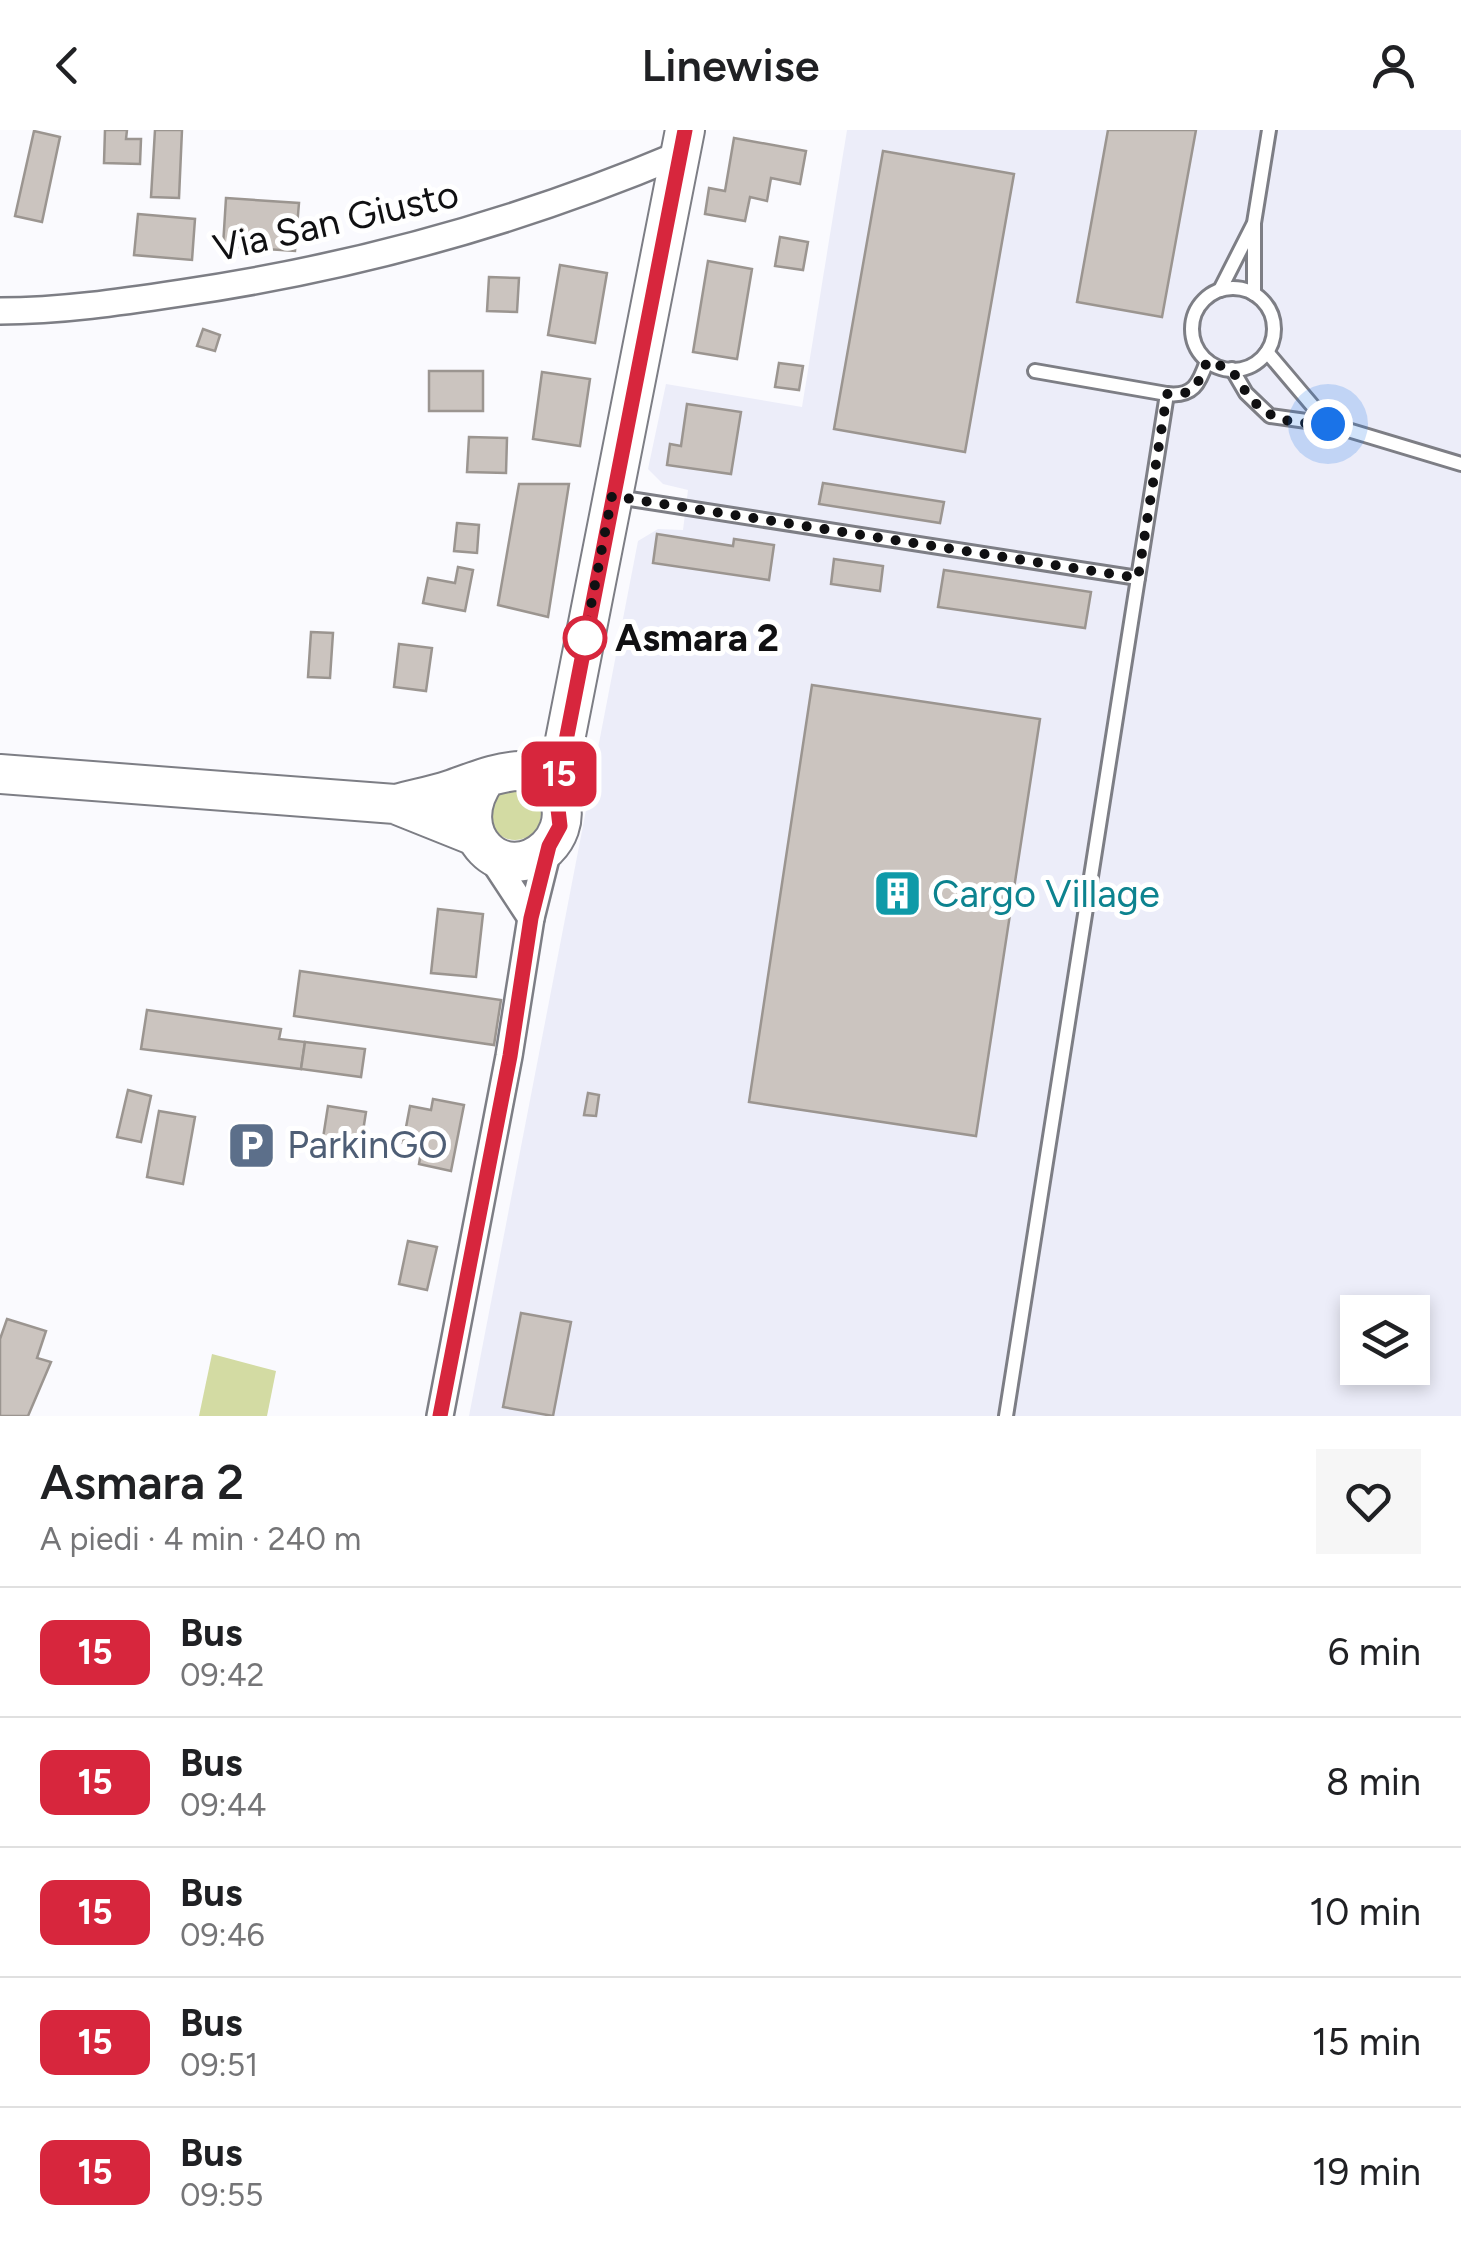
<!DOCTYPE html>
<html lang="it">
<meta charset="utf-8">
<style>
:root{--surface:#fff;--page:#f6f6f6;--text:#202124;--muted:#757577;--line:#e0e0e0}
body{margin:0;font-family:Figtree,sans-serif;background:var(--page);color:var(--text);height:100vh;display:flex;flex-direction:column;font-size:38px;white-space:nowrap}
*{box-sizing:border-box;margin:0}
p{font-size:32px;color:var(--muted)}
.icon{flex:none;width:55px;height:55px;fill:none;stroke:currentColor;stroke-width:2;stroke-linecap:round;stroke-linejoin:round}
.map{position:relative;height:1286px;overflow:hidden}
.drawer{display:flex;flex-direction:column;background:var(--surface);flex:1}
.drawer>*{flex:none}
.badge{padding:0 20px;border-radius:15px;font-size:35px;line-height:65px}
.fabs{position:absolute;left:1340px;top:1165px;display:grid;gap:20px}
.fabs a{display:grid;place-items:center;width:90px;height:90px;border-radius:0px;background:var(--surface);box-shadow:0 5px 15px #0003;font-size:50px}
.you{position:absolute;width:50px;height:50px;margin:-25px;border:8px solid #fff;border-radius:50%;background:#1a73e8;box-shadow:0 0 0 15px #1a73e833}
.map>.badge{position:absolute;translate:-50% -50%;box-shadow:0 0 0 5px #fff}
.round{display:grid;place-items:center;flex:none;width:105px;height:105px;border-radius:0px;background:var(--page)}
.summary{display:flex;align-items:center;justify-content:space-between;height:170px;padding:0 40px}
h1{font-size:48px;font-weight:600;line-height:75px}
ul{padding:0;list-style:none}
li{display:flex;align-items:center;gap:30px;height:130px;padding:0 40px;border-top:2px solid var(--line)}
li div{flex:1}
li b{display:block;font-size:38px}
li em{font-style:normal}
li .badge{min-width:110px;font-weight:700;text-align:center}
header{display:flex;justify-content:space-between;align-items:center;height:130px;padding:0 40px;background:var(--surface);font-size:45px;font-weight:600}
.map>svg:first-child{display:block}
.built{fill:#ecedf9;fill-rule:evenodd}
.green{fill:#d3dba3}
.building{fill:#cbc4bf;stroke:#9b9590;stroke-width:2.5}
.lines{fill:none;stroke-linecap:round;stroke-linejoin:round}
.lane-casing{stroke:#7d7e85;stroke-width:18}
.street-casing{stroke:#7d7e85;stroke-width:30}
.secondary-casing{stroke:#7d7e85;stroke-width:42}
.lane{stroke:#fff;stroke-width:12}
.street{stroke:#fff;stroke-width:25}
.secondary{stroke:#fff;stroke-width:38}
.line-casing{stroke:#fff;stroke-width:22}
.line{stroke:#d7263d;stroke-width:15}
.walk{stroke:#101012;stroke-width:10;stroke-dasharray:0 18}
.stop-dot{fill:#fff;stroke:#d7263d;stroke-width:5}
.labels{text-anchor:middle;dominant-baseline:central;stroke-width:10;stroke-linejoin:round;paint-order:stroke}
.street-label{font-size:38px;fill:#101012;stroke:#fff}
.stop-label{font-size:38px;font-weight:bold;fill:#101012;stroke:#fff;text-anchor:start}
.culture-label{font-size:38px;fill:#0d838f;stroke:#fff;text-anchor:start}
.service-label{font-size:38px;fill:#4e5e75;stroke:#fff;text-anchor:start}
</style>
<header><svg class="icon" aria-label="back" viewBox="0 0 24 24"><path d="M15 5l-7 7 7 7"/></svg>Linewise<svg class="icon" aria-label="person" viewBox="0 0 24 24"><circle cx="12" cy="8" r="4"/><path d="M4 21q1-7 8-7t8 7"/></svg></header>
<div class="map">
<svg width="1461" height="1286" viewBox="0 0 1461 1286">
<rect width="100%" height="100%" fill="#fafafe"/>
<path class="built" d="M 847,0 L 1461,0 L 1461,1286 L 469,1286 L 638,411 L 658,399 L 683,400 L 688,360 L 663,354 L 648,339 L 666,254 L 802,277 ZM 1358,1182 L 1412,1182 L 1412,1238 L 1358,1238 Z"/>
<g class="green">
<circle cx="515" cy="684" r="26"/>
<path d="M 212,1224 L 276,1241 L 267,1286 L 199,1286 Z"/>
</g>
<g class="building">
<path d="M 105,0 L 127,0 L 126,9 L 141,9 L 140,34 L 104,33 Z"/>
<path d="M 155,0 L 182,0 L 179,68 L 151,67 Z"/>
<path d="M 1108,0 L 1196,0 L 1162,187 L 1077,172 Z"/>
<path d="M 34,1 L 60,7 L 42,92 L 15,86 Z"/>
<path d="M 734,8 L 806,21 L 800,54 L 771,48 L 767,71 L 750,67 L 745,91 L 705,84 L 709,58 L 725,61 Z"/>
<path d="M 883,21 L 1014,44 L 965,322 L 834,299 Z"/>
<path d="M 226,68 L 299,73 L 295,121 L 223,116 Z"/>
<path d="M 138,84 L 195,89 L 192,130 L 134,125 Z"/>
<path d="M 780,107 L 808,112 L 803,140 L 775,136 Z"/>
<path d="M 708,131 L 752,139 L 737,229 L 693,222 Z"/>
<path d="M 560,135 L 607,143 L 595,213 L 548,205 Z"/>
<path d="M 489,147 L 519,148 L 517,182 L 487,181 Z"/>
<path d="M 203,199 L 220,205 L 215,221 L 197,216 Z"/>
<path d="M 779,233 L 803,236 L 799,260 L 775,257 Z"/>
<rect x="429" y="241" width="54" height="40"/>
<path d="M 542,242 L 590,249 L 580,316 L 533,309 Z"/>
<path d="M 687,274 L 741,282 L 731,344 L 667,335 L 670,314 L 681,316 Z"/>
<path d="M 469,307 L 507,308 L 506,343 L 467,342 Z"/>
<path d="M 823,353 L 944,372 L 940,393 L 819,374 Z"/>
<path d="M 519,354 L 569,354 L 548,487 L 498,475 Z"/>
<path d="M 457,393 L 479,395 L 477,423 L 454,421 Z"/>
<path d="M 657,404 L 733,416 L 734,409 L 774,415 L 769,450 L 653,433 Z"/>
<path d="M 834,429 L 883,436 L 880,461 L 831,454 Z"/>
<path d="M 458,437 L 473,440 L 465,481 L 423,473 L 428,448 L 455,453 Z"/>
<path d="M 944,440 L 1091,462 L 1085,498 L 938,477 Z"/>
<path d="M 311,502 L 333,503 L 330,548 L 308,547 Z"/>
<path d="M 399,514 L 432,518 L 426,561 L 394,557 Z"/>
<path d="M 812,555 L 1040,589 L 976,1006 L 749,972 Z"/>
<path d="M 438,779 L 483,784 L 476,847 L 431,843 Z"/>
<path d="M 300,841 L 501,870 L 494,915 L 294,886 Z"/>
<path d="M 147,880 L 281,899 L 279,909 L 305,912 L 301,939 L 141,919 Z"/>
<path d="M 305,912 L 365,919 L 361,947 L 301,939 Z"/>
<path d="M 128,960 L 151,966 L 141,1012 L 117,1007 Z"/>
<path d="M 588,963 L 599,965 L 596,986 L 584,985 Z"/>
<path d="M 433,969 L 464,975 L 451,1041 L 419,1034 L 422,1017 L 403,1013 L 410,976 L 431,980 Z"/>
<path d="M 328,976 L 366,982 L 361,1014 L 323,1008 Z"/>
<path d="M 159,981 L 195,987 L 183,1054 L 147,1047 Z"/>
<path d="M 408,1111 L 437,1117 L 427,1160 L 399,1154 Z"/>
<path d="M 521,1183 L 571,1192 L 553,1286 L 503,1277 Z"/>
<path d="M 7,1189 L 46,1201 L 37,1228 L 51,1232 L 28,1286 L 0,1286 L 0,1209 Z"/>
</g>
<g class="lines">
<defs>
<g id="lane">
<circle cx="1233" cy="199" r="41"/>
<path d="M 1220,160 L 1253,95"/>
<path d="M 1254,164 L 1254,93 L 1269,0"/>
<path d="M 1267,222 L 1328,294"/>
<path d="M 1232,239 L 1246,263 L 1270,286 L 1328,294 L 1461,334"/>
<path d="M 1167,264 C 1193,267 1199,254 1207,231"/>
<path d="M 617,367 L 1138,448"/>
<path d="M 1006,1286 L 1167,264 L 1035,241"/>
</g>
<g id="street">
<path d="M 0,181 C 61,181 121,172 181,163 C 352,138 519,92 678,25"/>
<path d="M 487,721 L 531,788"/>
<path d="M 440,1286 L 509,926 L 531,788 L 549,716"/>
</g>
<g id="secondary">
<path d="M 0,644 L 395,674 L 475,706"/>
<path d="M 555,661 L 685,0"/>
<path d="M 397,674 C 414,669 432,666 450,660 C 486,648 547,617 561,676 C 564,691 558,707 547,718 C 504,758 445,704 486,648"/>
</g>
</defs>
<use href="#lane" class="lane-casing"/>
<use href="#street" class="street-casing"/>
<use href="#secondary" class="secondary-casing"/>
<use href="#lane" class="lane"/>
<use href="#street" class="street"/>
<use href="#secondary" class="secondary"/>
</g>
<g class="lines">
<defs>
<path id="line" d="M 440,1286 L 510,926 L 531,788 L 549,716 L 560,696 L 556,662 L 685,0"/>
</defs>
<use href="#line" class="line-casing"/>
<use href="#line" class="line"/>
<path class="walk" d="M 585,508 L 583,517 L 612,366 L 1138,448 L 1167,264 C 1193,267 1199,254 1207,231 L 1232,240 C 1259,287 1275,293 1328,294"/>
</g>
<defs>
<symbol id="building-square" viewBox="-11 -11 22 22"><rect x="-9" y="-9" width="18" height="18" rx="4" fill="#0f9aa8" stroke="#fff"/><path d="M-4-6H4V6H1V3H-1V6H-4ZM-2.5-4.3h1.7v1.8h-1.7ZM.8-4.3h1.7v1.8H.8ZM-2.5-1h1.7V.8h-1.7ZM.8-1h1.7V.8H.8Z" fill="#fff"/></symbol>
<symbol id="parking-square" viewBox="-11 -11 22 22"><rect x="-9" y="-9" width="18" height="18" rx="4" fill="#5c6f8a" stroke="#fff"/><path d="M-3.5-5.5H1a3.5 3.5 0 0 1 0 7H-1V5.5H-3.5ZM-1-3.4V-.6H.8a1.4 1.4 0 0 0 0-2.8Z" fill="#fff"/></symbol>
</defs>
<g fill-rule="evenodd">
<use href="#building-square" x="870" y="736" width="55" height="55"/>
<use href="#parking-square" x="224" y="988" width="55" height="55"/>
</g>
<circle class="stop-dot" cx="585" cy="508" r="20"/>
<g class="labels">
<g class="street-label">
<text transform="translate(336 91) rotate(-13)">Via San Giusto</text>
</g>
<g class="stop-label">
<text x="615" y="508">Asmara 2</text>
</g>
<g class="culture-label">
<text x="932" y="764">Cargo Village</text>
</g>
<g class="service-label">
<text x="287" y="1015">ParkinGO</text>
</g>
</g>
</svg>
<div class="fabs">
<a><svg class="icon" aria-label="layers" viewBox="0 0 24 24"><path d="M12 4l9 5-9 5-9-5zM3 14l9 5 9-5"/></svg></a>
</div>
<div class="you" style="left:1328px;top:294px"></div>
<b class="badge" style="left:559px;top:644px;background:#d7263d;color:#fff">15</b>
</div>
<section class="drawer">
<div class="summary"><div><h1>Asmara 2</h1><p>A piedi · 4 min · 240 m</p></div><a class="round"><svg class="icon" aria-label="heart" viewBox="0 0 24 24"><path d="M12 20l-8-8c-3-5 5-10 8-4 3-6 11-1 8 4z"/></svg></a></div>
<ul>
<li><span class="badge" style="background:#d7263d;color:#fff">15</span><div><b>Bus</b><p>09:42</p></div><em>6 min</em></li>
<li><span class="badge" style="background:#d7263d;color:#fff">15</span><div><b>Bus</b><p>09:44</p></div><em>8 min</em></li>
<li><span class="badge" style="background:#d7263d;color:#fff">15</span><div><b>Bus</b><p>09:46</p></div><em>10 min</em></li>
<li><span class="badge" style="background:#d7263d;color:#fff">15</span><div><b>Bus</b><p>09:51</p></div><em>15 min</em></li>
<li><span class="badge" style="background:#d7263d;color:#fff">15</span><div><b>Bus</b><p>09:55</p></div><em>19 min</em></li>
</ul>
</section>
